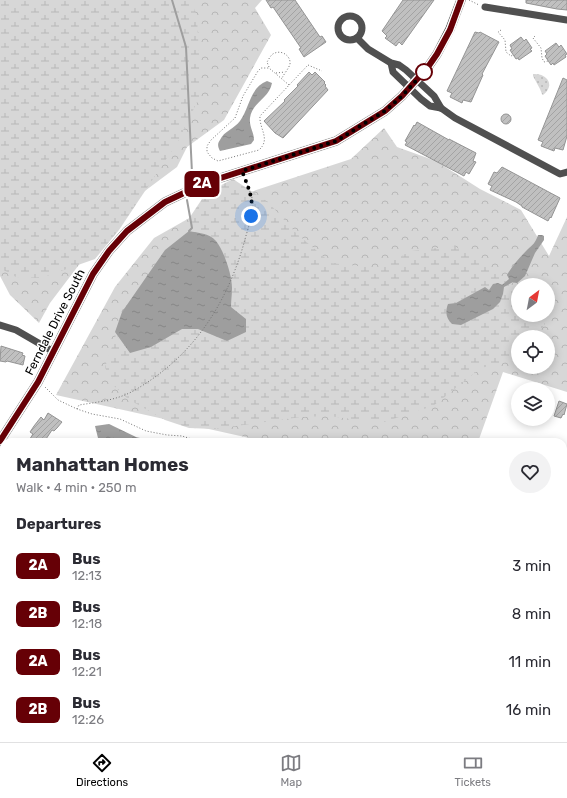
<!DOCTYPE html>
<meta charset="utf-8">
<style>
:root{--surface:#fff;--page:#f2f2f3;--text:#2b2b33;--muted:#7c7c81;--line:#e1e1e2;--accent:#000}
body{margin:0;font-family:Rubik,sans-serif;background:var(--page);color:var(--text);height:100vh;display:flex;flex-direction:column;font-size:15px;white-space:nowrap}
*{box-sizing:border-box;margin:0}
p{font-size:13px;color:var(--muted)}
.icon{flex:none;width:22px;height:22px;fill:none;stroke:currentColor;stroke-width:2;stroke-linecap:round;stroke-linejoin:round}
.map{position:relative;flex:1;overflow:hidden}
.details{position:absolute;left:0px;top:438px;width:567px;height:304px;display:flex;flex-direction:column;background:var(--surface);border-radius:12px 12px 0 0;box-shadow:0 2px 10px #0003}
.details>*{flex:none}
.badge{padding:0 8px;border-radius:6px;font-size:14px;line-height:26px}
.needle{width:26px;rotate:32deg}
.controls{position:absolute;left:511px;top:278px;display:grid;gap:8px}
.controls a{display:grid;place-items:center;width:44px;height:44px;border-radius:50%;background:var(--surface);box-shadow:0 2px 10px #0003;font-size:20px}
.you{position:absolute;width:20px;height:20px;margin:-10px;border:3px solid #fff;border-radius:50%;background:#1a73e8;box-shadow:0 0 0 6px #1a73e833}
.map>.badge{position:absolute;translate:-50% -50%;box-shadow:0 0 0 2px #fff}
h2{padding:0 16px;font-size:15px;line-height:36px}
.round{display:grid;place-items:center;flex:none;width:42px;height:42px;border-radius:21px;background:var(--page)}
.overview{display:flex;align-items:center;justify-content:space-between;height:68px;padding:0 16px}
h1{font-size:19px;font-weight:700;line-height:30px}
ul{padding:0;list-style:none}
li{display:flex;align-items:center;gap:12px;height:48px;padding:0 16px}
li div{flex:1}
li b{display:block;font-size:15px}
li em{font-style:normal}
li .badge{min-width:44px;font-weight:700;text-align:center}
.tab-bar{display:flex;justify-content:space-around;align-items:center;height:56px;border-top:1px solid var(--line);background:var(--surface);font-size:11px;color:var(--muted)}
.tab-bar a{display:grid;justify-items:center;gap:2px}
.tab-bar .current{color:var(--accent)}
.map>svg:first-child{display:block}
.forest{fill:url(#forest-crowns);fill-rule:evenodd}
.wetland{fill:url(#wetland-marsh)}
.park{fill:url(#park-dots)}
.water{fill:url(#water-ripples)}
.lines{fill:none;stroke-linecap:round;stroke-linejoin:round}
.stream{stroke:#9e9e9e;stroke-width:2}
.building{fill:url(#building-hatch);stroke:#949494}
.major-casing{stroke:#dbdbdb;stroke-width:10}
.path{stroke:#727272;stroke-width:1;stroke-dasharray:1 2;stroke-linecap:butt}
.minor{stroke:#505050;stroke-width:7}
.major{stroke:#000;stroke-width:9}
.line-casing{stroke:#fff;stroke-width:9}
.line{stroke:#660006;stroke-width:6}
.walk{stroke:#000;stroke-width:4;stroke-dasharray:0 7.2}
.stop-dot{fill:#fff;stroke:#660006;stroke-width:2}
.labels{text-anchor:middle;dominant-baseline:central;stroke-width:3;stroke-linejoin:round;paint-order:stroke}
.street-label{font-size:12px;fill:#000;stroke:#fff}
</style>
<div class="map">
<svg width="567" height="742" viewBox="0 0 567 742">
<defs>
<pattern id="forest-crowns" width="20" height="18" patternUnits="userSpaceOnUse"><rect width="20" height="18" fill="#d7d7d7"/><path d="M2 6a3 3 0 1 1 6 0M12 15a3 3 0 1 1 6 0" fill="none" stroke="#b7b7b7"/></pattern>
<pattern id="wetland-marsh" width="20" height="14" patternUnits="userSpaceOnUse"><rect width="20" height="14" fill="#d7d7d7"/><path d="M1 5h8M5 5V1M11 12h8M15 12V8" fill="none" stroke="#b7b7b7"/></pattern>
<pattern id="park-dots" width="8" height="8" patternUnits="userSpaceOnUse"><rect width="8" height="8" fill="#d7d7d7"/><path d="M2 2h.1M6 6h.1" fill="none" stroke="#b7b7b7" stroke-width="1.8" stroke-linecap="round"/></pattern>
<pattern id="water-ripples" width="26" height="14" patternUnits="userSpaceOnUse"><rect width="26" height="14" fill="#9e9e9e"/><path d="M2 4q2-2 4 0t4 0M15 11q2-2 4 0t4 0" fill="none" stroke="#868686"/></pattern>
<pattern id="building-hatch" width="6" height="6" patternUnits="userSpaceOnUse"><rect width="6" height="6" fill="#c0c0c0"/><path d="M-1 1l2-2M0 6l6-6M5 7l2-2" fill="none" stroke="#a3a3a3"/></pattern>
</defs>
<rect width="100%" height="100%" fill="#fff"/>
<g class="forest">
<path d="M 0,0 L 262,0 L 255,8 L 271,35 L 224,120 L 187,147 L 177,167 L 122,208 L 50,303 L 39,323 L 10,295 L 0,276 Z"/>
<path d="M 384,128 L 397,147 L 436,161 L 480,189 L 521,210 L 549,256 L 567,217 L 567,392 L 503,372 L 478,442 L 267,442 L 56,395 L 115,287 L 154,238 L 200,212 L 229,199 L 351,159 ZM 518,285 L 548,285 L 548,315 L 518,315 ZM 518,337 L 548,337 L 548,367 L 518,367 Z"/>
</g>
<g class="wetland">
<path d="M 0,0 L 191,0 L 197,17 L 201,94 L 177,143 L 119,230 L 95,259 L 41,278 L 16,277 L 0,268 Z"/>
<path d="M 233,179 L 269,203 L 296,233 L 331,263 L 376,268 L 412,251 L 454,246 L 487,265 L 501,278 L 518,289 L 518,315 L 540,315 L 545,324 L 536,337 L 518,337 L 518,359 L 481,368 L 433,406 L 381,423 L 329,416 L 301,417 L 214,429 L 189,428 L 165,420 L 128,399 L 111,383 L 105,367 L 116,335 L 130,353 L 151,347 L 182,329 L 198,329 L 227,341 L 246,319 L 231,307 C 233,279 230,264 215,240 L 189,231 L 192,228 L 190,217 L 206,193 Z"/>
</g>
<g class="park">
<path d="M 533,74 C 547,73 556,85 543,95 L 542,94 L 540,89 L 533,76 Z"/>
<path d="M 252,738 L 329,738 L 340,742 L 251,742 Z"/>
</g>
<g class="water">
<path d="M 267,81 L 272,83 C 269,99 252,102 250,118 C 249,127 254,132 254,140 L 251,144 L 220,151 C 218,147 217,144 220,140 C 224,131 234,129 240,121 C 249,109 250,87 267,81 Z"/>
<path d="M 189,231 C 198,233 209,233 216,241 C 224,251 232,275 232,288 C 232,294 231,301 231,307 L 246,319 L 246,332 L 227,341 L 198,329 L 182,329 L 151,347 L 130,353 L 115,332 L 122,312 L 165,250 Z"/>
<path d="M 538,235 L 542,235 L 544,236 L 544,240 L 535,253 L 525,276 L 517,283 L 513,282 L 504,287 L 503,294 L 500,302 L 493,309 L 461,325 L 452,324 C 446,318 445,312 448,304 L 456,303 L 485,287 L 489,290 L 493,284 L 498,283 L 502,285 L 509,279 L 507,275 C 512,266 520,257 527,250 C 533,244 535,244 538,235 Z"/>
<path d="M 109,424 L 136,437 L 156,442 L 99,442 L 95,426 Z"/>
</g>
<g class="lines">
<g class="stream">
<path d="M 172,0 L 186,47 L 192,173"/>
<path d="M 187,200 L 192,228 L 189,231"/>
</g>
</g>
<g class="building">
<path d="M 266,0 L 295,0 L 320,37 L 322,36 L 326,42 L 304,57 L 299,49 L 301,48 L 273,7 L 271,8 Z"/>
<path d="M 403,0 L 434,0 L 402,45 L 399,42 L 396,46 L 385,38 L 387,36 L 382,31 Z"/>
<path d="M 526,0 L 567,0 L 567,10 L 557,9 L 526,3 Z"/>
<path d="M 475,32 L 479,33 L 480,32 L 499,42 L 482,74 L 483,75 L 471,102 L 463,100 L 462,103 L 450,97 L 452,93 L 447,91 Z"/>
<path d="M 521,37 L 524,41 L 526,39 L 532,48 L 530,49 L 532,51 L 519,60 L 518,58 L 516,59 L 510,50 L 512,49 L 510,45 Z"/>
<path d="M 556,43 L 559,47 L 561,45 L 567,54 L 565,55 L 566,57 L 554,65 L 553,63 L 551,65 L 545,56 L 547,54 L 545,51 Z"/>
<path d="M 309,72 L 312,75 L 315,72 L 325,82 L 324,83 L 326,85 L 325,86 L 328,90 L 283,138 L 275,133 L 264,121 L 285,101 L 284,100 L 298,86 L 297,85 Z"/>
<path d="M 563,78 L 567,80 L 567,136 L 563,150 L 555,148 L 554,151 L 541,146 L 543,142 L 538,140 Z"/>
<circle cx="506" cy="119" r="5"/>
<path d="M 417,122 L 449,140 L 449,139 L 476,153 L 473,161 L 476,162 L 469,174 L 466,172 L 464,176 L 405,145 L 407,142 L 405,141 L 414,125 L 415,126 Z"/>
<path d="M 502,167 L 560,198 L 551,218 L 550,217 L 548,221 L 522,207 L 522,206 L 516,202 L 490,190 L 492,186 L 488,184 L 494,172 L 497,173 Z"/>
<path d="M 1,346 L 23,353 L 22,355 L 25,356 L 23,365 L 7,361 L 6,362 L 0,361 Z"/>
<path d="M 559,401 L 567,404 L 564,415 L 563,414 L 561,418 L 554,416 Z"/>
<path d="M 48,413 L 62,422 L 57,428 L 54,431 L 52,430 L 44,442 L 28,442 L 33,434 L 30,432 L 34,426 L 41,417 L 44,420 Z"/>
</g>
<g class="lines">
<defs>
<path id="major" d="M 0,441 L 38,382 L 93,274 L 109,251 L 127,231 L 165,202 L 205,183 L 336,141 L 385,111 L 402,96 L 428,67 L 437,54 L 450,29 L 461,0"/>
</defs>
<use href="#major" class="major-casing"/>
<g class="path">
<path d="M 469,0 L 479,5"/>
<path d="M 501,30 L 498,32 L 505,40 L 506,52 L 511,56 L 513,55"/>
<path d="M 535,36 L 533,38 L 541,48 L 542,58 L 544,62 L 548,61"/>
<path d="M 269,67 L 267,62 C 269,59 271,54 275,53 C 282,50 291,56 290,64 C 289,68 284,74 282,78"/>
<path d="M 276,73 L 285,72"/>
<path d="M 289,85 L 269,68 L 261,68 L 258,71 L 243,96 L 235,118 L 211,140 L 207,146 L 207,152 L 212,158 L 218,161 L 259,150 C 271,139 259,129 260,116 L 308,65 L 322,71"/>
<path d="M 45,387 L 58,400 L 77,409 L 92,414 L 120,419 L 146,431 L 167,435 L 182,436 L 201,442"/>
<path d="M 77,409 L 79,405 C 98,402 118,400 135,390 C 192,357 226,306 244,243 C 247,231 252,218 253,205 C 253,197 248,187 245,179"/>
</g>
<g class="minor">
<path d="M 485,7 L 567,20"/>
<circle cx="350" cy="28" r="12"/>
<path d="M 357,38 L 368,49 L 391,63 L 399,65 L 406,70 L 434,96 L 441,108"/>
<path d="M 391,63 L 393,72 L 421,99 L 430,106 L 441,108 L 455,118 L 560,174 L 567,172"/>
<path d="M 0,325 L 16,330 L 54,352"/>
<path d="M 0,465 L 4,468"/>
<path d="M 563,474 L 567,465"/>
<path d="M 0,577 L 4,580"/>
<path d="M 0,687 L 4,690"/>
<path d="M 500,738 L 515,742"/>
<path d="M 138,742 L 140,738"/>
<path d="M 244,742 L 245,738"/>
<path d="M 355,742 L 357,738"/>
<path d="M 474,742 L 475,738"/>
</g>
<use href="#major" class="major"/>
</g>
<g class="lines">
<defs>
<path id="line" d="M 0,441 L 38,382 L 93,274 L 109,251 L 127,231 L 165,202 L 205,183 L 336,141 L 385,111 L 402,96 L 428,67 L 437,54 L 450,30 L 461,0"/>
</defs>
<use href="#line" class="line-casing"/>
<use href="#line" class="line"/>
<path class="walk" d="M 251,216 C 254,198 248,187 242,171 L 336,141 L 385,111 L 402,96 L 424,72"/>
</g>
<circle class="stop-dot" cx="424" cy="72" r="8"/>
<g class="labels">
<g class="street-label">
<text transform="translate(55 322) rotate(-63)">Ferndale Drive South</text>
</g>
</g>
</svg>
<div class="controls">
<a><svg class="needle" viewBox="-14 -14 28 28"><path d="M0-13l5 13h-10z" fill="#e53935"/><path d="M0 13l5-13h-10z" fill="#7c7c81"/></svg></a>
<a><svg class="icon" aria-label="locate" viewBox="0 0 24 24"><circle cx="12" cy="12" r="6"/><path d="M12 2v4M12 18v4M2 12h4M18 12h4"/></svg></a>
<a><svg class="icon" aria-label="layers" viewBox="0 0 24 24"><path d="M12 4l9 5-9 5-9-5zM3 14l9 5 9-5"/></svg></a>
</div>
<div class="you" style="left:251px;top:216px"></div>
<b class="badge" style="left:202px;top:184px;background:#660006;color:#fff">2A</b>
<section class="details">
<div class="overview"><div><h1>Manhattan Homes</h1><p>Walk · 4 min · 250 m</p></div><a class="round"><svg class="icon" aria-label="heart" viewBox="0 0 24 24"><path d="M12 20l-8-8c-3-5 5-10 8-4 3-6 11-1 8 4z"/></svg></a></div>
<h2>Departures</h2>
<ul>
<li><span class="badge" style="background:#660006;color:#fff">2A</span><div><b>Bus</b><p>12:13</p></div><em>3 min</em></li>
<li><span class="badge" style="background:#660006;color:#fff">2B</span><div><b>Bus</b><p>12:18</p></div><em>8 min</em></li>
<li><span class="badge" style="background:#660006;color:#fff">2A</span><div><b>Bus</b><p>12:21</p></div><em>11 min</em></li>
<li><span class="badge" style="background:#660006;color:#fff">2B</span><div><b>Bus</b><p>12:26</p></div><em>16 min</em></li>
</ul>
</section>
</div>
<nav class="tab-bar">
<a class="current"><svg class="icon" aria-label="directions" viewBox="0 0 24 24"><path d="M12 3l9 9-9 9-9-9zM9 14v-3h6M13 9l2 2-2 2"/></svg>Directions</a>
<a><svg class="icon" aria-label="map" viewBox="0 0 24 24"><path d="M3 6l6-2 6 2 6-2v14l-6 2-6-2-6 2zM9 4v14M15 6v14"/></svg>Map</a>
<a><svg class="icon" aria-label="tickets" viewBox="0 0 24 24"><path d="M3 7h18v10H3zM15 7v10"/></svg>Tickets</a>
</nav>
